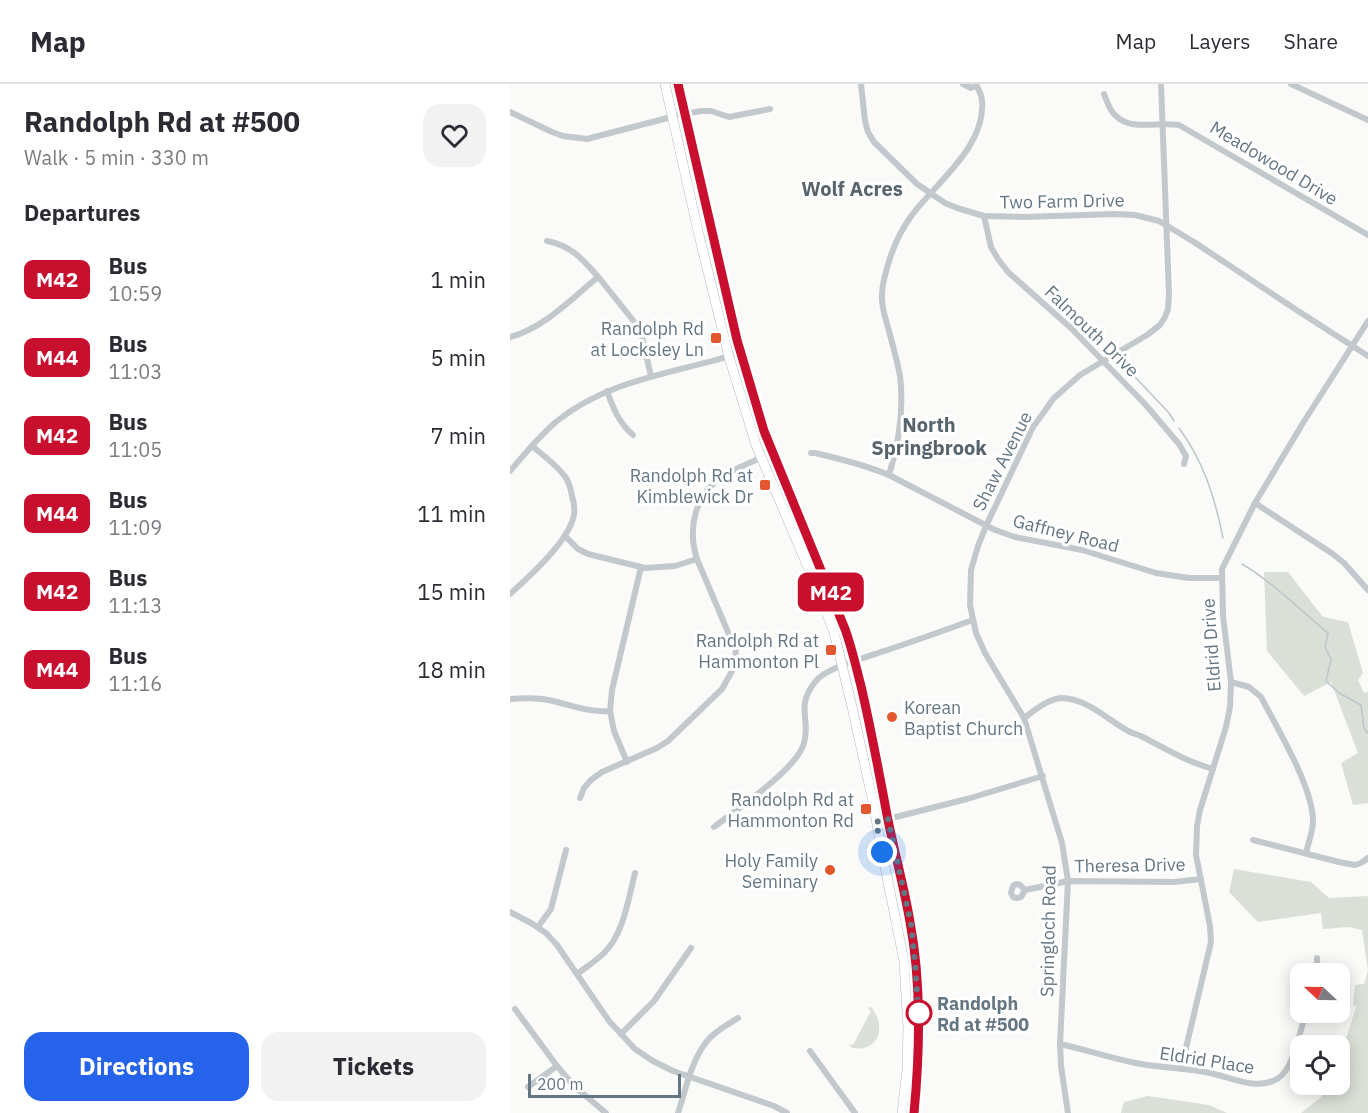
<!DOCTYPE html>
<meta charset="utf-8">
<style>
:root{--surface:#fff;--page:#f2f2f3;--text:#2b2b33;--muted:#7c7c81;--line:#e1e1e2;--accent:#2563eb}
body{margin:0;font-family:"IBM Plex Sans",sans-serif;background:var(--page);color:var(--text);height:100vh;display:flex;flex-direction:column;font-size:22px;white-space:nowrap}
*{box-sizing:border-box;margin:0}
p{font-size:20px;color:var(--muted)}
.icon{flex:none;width:33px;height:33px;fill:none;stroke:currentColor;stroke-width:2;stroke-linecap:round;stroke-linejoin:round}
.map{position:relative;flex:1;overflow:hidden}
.details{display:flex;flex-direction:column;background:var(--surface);width:510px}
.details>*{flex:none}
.badge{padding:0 12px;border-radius:9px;font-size:21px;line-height:39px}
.needle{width:39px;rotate:292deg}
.controls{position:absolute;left:780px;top:879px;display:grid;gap:12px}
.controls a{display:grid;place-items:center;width:60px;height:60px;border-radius:12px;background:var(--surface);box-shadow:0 3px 15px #0003;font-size:30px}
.scale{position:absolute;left:18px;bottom:15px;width:153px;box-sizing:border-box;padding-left:6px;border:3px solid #657683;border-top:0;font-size:16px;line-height:21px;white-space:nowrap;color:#657683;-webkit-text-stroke:4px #fff;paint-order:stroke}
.you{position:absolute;width:30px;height:30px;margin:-15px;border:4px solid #fff;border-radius:50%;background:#1a73e8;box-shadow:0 0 0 9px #1a73e833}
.map>.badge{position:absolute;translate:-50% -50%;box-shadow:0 0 0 3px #fff}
h2{padding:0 24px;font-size:22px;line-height:54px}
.round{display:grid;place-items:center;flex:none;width:63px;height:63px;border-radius:18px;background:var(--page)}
.headline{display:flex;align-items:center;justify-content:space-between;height:102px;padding:0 24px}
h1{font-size:28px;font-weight:800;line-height:45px}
.primary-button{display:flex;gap:12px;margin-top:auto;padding:12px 24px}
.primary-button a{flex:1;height:69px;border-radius:18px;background:var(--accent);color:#fff;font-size:24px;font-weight:800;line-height:69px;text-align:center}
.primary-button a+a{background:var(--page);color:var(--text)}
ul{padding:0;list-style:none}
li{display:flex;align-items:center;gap:18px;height:78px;padding:0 24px}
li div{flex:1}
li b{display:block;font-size:22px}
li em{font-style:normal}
li .badge{min-width:66px;font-weight:700;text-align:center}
header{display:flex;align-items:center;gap:36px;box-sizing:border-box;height:84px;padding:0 30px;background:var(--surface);border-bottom:2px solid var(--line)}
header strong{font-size:28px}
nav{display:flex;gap:33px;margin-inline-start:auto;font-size:21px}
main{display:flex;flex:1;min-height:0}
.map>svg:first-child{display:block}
.green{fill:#dadfd7}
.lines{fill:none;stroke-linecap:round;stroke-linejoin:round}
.stream{stroke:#bbc7cb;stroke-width:1.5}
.primary-casing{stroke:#b5babe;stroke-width:10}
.minor{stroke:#c3c8cc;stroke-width:6}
.primary{stroke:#fff;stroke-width:9}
.line-casing{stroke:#fff;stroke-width:14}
.line{stroke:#c8102e;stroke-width:9}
.walk{stroke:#657683;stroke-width:6;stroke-dasharray:0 10.8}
.poi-dot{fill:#e4572e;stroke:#fff;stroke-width:2}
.stop-dot{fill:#fff;stroke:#c8102e;stroke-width:3}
.labels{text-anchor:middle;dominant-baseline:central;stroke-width:6;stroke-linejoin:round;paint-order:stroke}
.street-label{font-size:18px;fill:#657683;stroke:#fff}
.poi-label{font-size:18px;fill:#657683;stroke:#fff;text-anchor:end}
.stop-label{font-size:18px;font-weight:bold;fill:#657683;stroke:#fff;text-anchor:start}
.neighbourhood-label{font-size:20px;font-weight:bold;fill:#57646e;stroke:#fff}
</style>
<header>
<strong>Map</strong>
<nav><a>Map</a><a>Layers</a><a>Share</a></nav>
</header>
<main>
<section class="details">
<div class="headline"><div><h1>Randolph Rd at #500</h1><p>Walk · 5 min · 330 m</p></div><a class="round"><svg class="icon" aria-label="heart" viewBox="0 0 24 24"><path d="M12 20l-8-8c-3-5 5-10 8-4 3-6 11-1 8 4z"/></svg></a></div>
<h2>Departures</h2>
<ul>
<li><span class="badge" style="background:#c8102e;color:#fff">M42</span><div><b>Bus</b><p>10:59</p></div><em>1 min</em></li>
<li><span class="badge" style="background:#c8102e;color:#fff">M44</span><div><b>Bus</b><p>11:03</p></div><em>5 min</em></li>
<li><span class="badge" style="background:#c8102e;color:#fff">M42</span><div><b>Bus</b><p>11:05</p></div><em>7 min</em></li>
<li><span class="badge" style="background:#c8102e;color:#fff">M44</span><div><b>Bus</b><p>11:09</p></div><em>11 min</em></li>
<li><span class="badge" style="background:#c8102e;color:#fff">M42</span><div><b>Bus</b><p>11:13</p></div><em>15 min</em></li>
<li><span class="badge" style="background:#c8102e;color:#fff">M44</span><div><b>Bus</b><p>11:16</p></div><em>18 min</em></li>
</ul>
<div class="primary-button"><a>Directions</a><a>Tickets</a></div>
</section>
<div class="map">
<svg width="858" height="1029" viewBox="0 0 858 1029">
<rect width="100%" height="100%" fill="#fafaf8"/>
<g class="green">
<path d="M 754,488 L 778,488 L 813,533 L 838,538 L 853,589 L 848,596 L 854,609 L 858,608 L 858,719 L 843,721 L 831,679 L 848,669 L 821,598 L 794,612 L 757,567 Z"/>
<path d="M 724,785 L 801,798 L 819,814 L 858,812 L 858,1029 L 791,1029 L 811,1013 L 817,1001 L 830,1000 L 830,973 L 846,923 L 843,921 L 845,901 L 854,900 L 858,887 L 852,846 L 839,843 L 813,845 L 811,829 L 748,838 L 719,808 Z"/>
<path d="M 361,923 C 377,943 369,968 342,964 L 339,960 L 343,961 L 361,927 L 358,924 Z"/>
<path d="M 638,1012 L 699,1021 L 717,1029 L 611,1029 L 614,1018 Z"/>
</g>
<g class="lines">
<g class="stream">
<path d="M 609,276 L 659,329 L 664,337"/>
<path d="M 669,344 C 694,378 705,414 713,454"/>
<path d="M 732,480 C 764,499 790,526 818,549 L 815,563 L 821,575 L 816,597 L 829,609 L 851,621 L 854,644 L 858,649"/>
</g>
<defs>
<g id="primary">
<path d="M 155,0 L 188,147 L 219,273 L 246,361 L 303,495 L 324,548 L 343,627 L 363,718 L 372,768 L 394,877 L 398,944 L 397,986 L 392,1029"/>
<path d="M 168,0 L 227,256 L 253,347 L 335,545 C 356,604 366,670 377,731 C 384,767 394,802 400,838 C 412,902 409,965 404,1029"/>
</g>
</defs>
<use href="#primary" class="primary-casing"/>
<g class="minor">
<path d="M 351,0 L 355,37 L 358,48 L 364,58 L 407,100 L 435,119 L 447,124 L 474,132 L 514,133 L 605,130 L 625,131 L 649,137 L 684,158 L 785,225 L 858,272"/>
<path d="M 453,0 L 461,4 L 466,2"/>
<path d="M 781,0 L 858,36"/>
<path d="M 594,10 C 597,17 599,26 605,31 C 621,48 648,37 669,41 L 858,151"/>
<path d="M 0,28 L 42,48 L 53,52 L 77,55 L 169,31 L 191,27 L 201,27 L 219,33 L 260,25"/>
<path d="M 474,132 L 481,163 L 488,175 L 498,188 L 562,245 L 593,277 L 634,319 L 669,360 L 676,372 L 674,380"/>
<path d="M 37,157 C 63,162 74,177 90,195 C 102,210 114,225 126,240 L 131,249 L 141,292"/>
<path d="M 0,253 C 34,244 61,215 88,193"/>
<path d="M 97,307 C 103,324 109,339 123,351"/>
<path d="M 301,369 L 305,369 C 331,375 355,381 379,391 L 485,446 L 505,453 L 572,466 L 646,489 L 679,494 L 712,494"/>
<path d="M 0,387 C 15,370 29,352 47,337 C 101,294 167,289 230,269"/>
<path d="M 379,391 C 389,359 394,325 390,292 C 387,276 383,262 379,247 C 376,235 371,224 372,211 C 372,197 377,184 381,171 C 386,157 393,143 402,131 C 427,98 476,62 472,17 C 472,11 468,5 466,0"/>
<path d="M 745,419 L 823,470 L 834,479 L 858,506"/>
<path d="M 55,452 L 68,465 L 78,470 L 135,484 L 165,482 L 187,475"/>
<path d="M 0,510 C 20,492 59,457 64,431 C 65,424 64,418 62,412 C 61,406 60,400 56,394 C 48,382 34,372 22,362"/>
<path d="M 721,598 L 739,603 L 751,613 C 767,644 803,703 803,737 C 803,748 798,759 796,769"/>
<path d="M 0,615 C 13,614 26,613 38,616 C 59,620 79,629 100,627"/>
<path d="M 514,634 C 525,626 538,615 551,614 C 576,614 597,635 618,647 C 622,649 626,650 631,652 C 656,665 675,677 703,685"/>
<path d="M 117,678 L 104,647 L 100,627 L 102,606 L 131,483"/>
<path d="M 70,714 L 74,704 L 81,696 L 92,688 L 147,664 L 158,657 L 212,605 L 222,587 L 226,567 L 187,475 C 177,444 185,409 214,392 C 226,384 240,379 252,373"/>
<path d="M 366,738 L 457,715 L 533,692"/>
<path d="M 204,743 C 226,726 288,684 294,659 C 301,635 285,623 305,598 C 316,583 361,572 380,565 C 408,556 435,546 463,536"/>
<path d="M 743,756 L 829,778 L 845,781 L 851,779 L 858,774"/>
<path d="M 515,806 L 511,813 L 507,814 L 503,813 L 501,809 L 503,802 L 506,800 L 510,801 L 515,806 L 558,797 L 664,798 L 691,795"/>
<path d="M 0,828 L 21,839 L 36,849 L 47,861 L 99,937 L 125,965 L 143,977 L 163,987 L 264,1022 L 277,1029"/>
<path d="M 28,843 L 41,825 L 56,766"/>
<path d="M 67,890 C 76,883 86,877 94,869 C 114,849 118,816 125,789"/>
<path d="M 807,890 L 807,874"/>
<path d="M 5,925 L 47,982 L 64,1002 L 96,1029"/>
<path d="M 111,950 L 144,917 L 181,864"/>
<path d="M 550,960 C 577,966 604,975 631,980 C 654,984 677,984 700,989 C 721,993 746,1007 767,995 C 784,986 790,946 796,928"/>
<path d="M 300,967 L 345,1029"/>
<path d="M 671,985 L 701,858 L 700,842 L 686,771 L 687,742 L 690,726 L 716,643 L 720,623 L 721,598 L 713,532 L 712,485 L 745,419 L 793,339 L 858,237"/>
<path d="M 18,1003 L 47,982"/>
<path d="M 168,1029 C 176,1005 181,977 197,957 C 205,947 217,941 228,934"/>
<path d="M 558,1029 L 551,982 L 550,960 L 558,797 L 552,759 L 514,634 L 475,569 L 466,549 L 460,521 L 461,486 L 468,462 L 476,442 L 523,343 L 534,328 L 543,315 L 570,291 L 637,251 L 650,241 L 655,233 L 658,225 L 659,210 L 651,0"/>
</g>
<use href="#primary" class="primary"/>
</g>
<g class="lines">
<defs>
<path id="line" d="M 168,0 L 227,256 L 254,347 L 335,545 C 342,564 346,583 351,602 C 361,645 369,688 377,731 C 384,767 394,802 400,838 C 412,901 410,966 404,1029"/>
</defs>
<use href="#line" class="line-casing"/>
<use href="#line" class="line"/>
<path class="walk" d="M 372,768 L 366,738 L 378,735 L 401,840 L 405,878 L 409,936 L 409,929"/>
</g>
<g class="poi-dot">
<rect x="200" y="248" width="12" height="12" rx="3"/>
<rect x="249" y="395" width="12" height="12" rx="3"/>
<rect x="315" y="560" width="12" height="12" rx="3"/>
<circle cx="382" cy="633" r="6"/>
<rect x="350" y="719" width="12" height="12" rx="3"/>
<circle cx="320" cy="786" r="6"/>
</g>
<circle class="stop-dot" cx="409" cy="929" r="12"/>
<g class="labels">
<g class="street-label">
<text transform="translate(764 79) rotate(31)">Meadowood Drive</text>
<text transform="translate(552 117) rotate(-1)">Two Farm Drive</text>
<text transform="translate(582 247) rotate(44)">Falmouth Drive</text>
<text transform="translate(492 377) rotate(-63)">Shaw Avenue</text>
<text transform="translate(556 449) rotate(14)">Gaffney Road</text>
<text transform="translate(701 561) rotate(-94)">Eldrid Drive</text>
<text transform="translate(620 781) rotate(-1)">Theresa Drive</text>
<text transform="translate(538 847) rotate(-89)">Springloch Road</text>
<text transform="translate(697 976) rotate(9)">Eldrid Place</text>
</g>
<g class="poi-label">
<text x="194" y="244">Randolph Rd<tspan x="194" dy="21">at Locksley Ln</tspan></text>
<text x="243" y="391">Randolph Rd at<tspan x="243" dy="21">Kimblewick Dr</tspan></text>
<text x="309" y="556">Randolph Rd at<tspan x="309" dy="21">Hammonton Pl</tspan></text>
<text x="394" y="623" text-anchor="start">Korean<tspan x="394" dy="21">Baptist Church</tspan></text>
<text x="344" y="715">Randolph Rd at<tspan x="344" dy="21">Hammonton Rd</tspan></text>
<text x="308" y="776">Holy Family<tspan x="308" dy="21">Seminary</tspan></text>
</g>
<g class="stop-label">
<text x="427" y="919">Randolph<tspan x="427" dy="21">Rd at #500</tspan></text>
</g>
<g class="neighbourhood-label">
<text x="342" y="104">Wolf Acres</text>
<text x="419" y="340">North<tspan x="419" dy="23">Springbrook</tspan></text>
</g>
</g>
</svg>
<div class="controls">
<a><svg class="needle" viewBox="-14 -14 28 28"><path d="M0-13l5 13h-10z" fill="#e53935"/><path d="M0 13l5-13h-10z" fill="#7c7c81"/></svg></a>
<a><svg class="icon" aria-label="locate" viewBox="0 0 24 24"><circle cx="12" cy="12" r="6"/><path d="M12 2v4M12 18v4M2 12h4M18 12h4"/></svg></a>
</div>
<div class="scale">200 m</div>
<div class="you" style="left:372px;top:768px"></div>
<b class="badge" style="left:321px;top:508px;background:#c8102e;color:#fff">M42</b>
</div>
</main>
